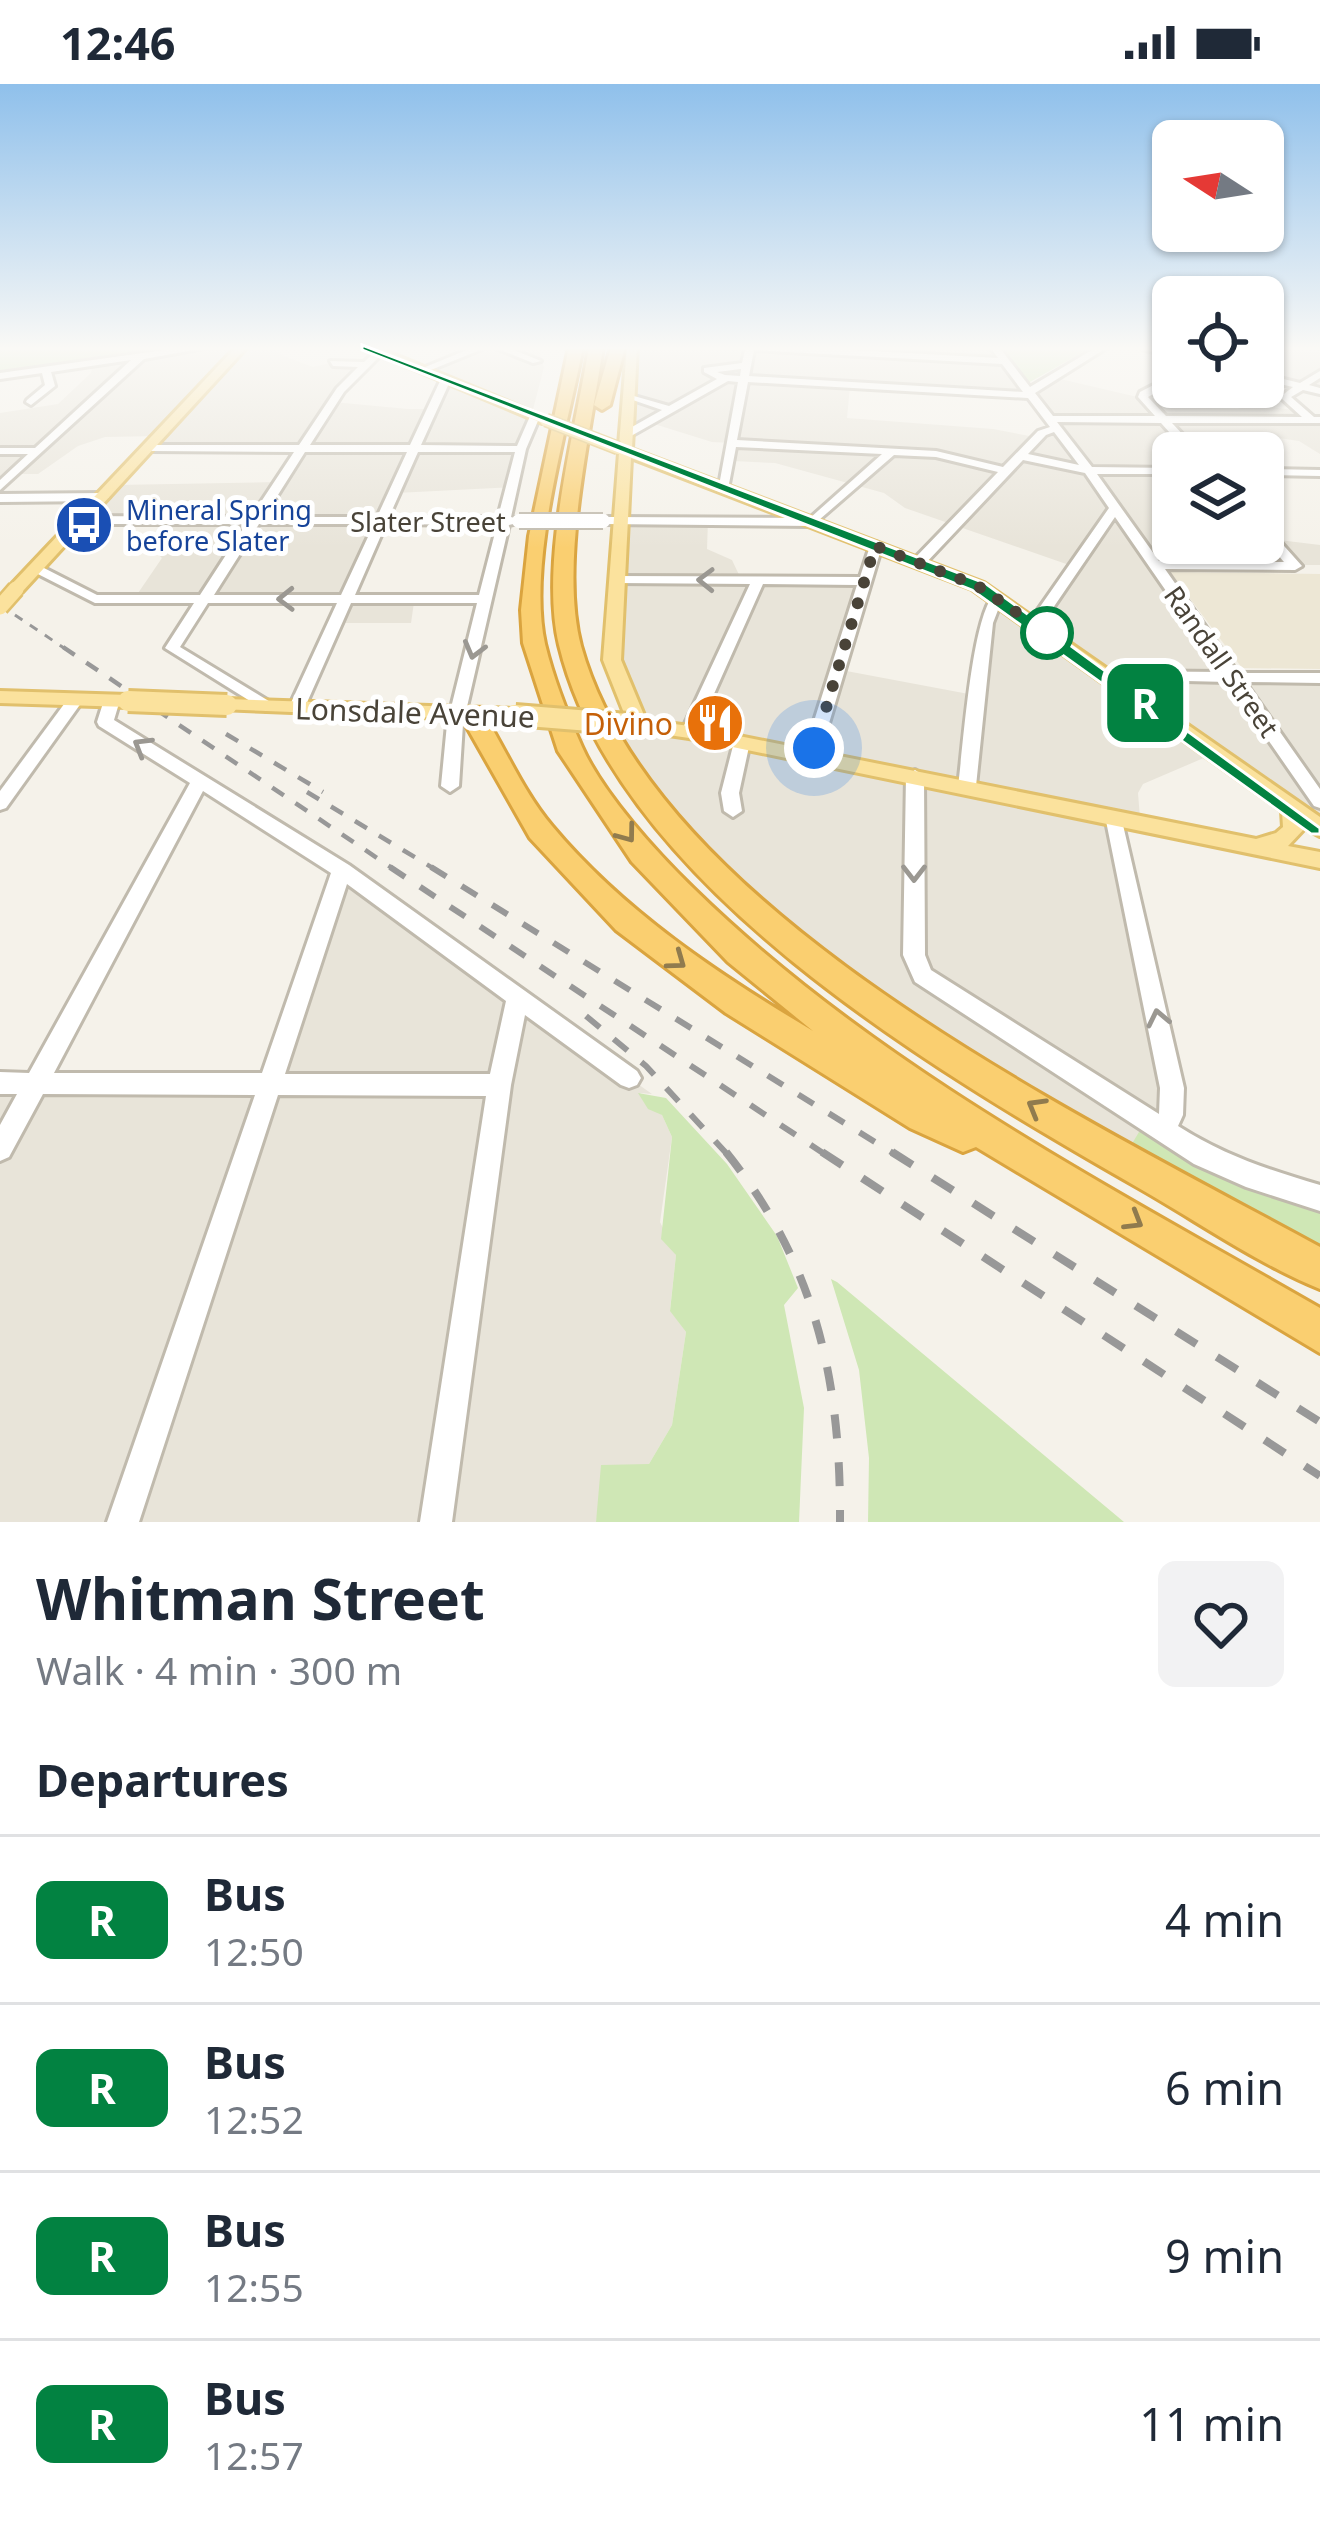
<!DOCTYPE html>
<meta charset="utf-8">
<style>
:root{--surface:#fff;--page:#f2f2f3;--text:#1f2937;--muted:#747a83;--line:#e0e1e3}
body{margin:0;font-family:"Noto Sans",sans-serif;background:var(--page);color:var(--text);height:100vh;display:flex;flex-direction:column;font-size:45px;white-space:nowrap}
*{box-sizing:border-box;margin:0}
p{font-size:39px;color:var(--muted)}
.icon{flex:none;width:66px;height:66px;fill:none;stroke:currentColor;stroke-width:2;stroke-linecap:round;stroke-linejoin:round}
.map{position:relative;height:1438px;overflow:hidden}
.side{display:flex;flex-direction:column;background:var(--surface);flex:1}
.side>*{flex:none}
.badge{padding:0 24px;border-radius:18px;font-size:42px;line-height:78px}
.needle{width:78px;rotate:282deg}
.controls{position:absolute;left:1152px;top:36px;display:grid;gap:24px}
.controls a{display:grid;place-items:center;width:132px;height:132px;border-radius:18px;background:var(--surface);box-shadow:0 3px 9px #0004;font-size:60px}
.you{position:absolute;width:60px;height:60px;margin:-30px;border:9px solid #fff;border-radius:50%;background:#1a73e8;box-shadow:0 0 0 18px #1a73e833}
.map>.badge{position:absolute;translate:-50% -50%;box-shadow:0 0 0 6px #fff}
h2{padding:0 36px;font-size:45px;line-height:108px}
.round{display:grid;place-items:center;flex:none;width:126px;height:126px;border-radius:18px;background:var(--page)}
.headline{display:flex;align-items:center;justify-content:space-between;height:204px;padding:0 36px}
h1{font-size:57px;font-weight:700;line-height:90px}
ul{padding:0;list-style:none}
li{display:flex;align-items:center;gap:36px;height:168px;padding:0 36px;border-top:3px solid var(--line)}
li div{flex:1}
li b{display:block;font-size:45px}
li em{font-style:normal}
li .badge{min-width:132px;font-weight:700;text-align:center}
.status{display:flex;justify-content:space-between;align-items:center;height:84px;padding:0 60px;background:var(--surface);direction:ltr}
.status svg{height:33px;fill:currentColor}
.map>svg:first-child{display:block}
.residential{fill:#e8e4d9;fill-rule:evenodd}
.education{fill:#ede7d5}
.green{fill:#cfe7b5}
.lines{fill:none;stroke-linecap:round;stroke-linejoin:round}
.minor-casing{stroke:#c0baad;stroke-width:6}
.major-casing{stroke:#e1c06c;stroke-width:6}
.highway-casing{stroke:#daa43f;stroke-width:6}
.minor{fill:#fff;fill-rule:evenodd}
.major{fill:#fbe29d;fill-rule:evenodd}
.highway{fill:#facf70;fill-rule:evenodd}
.rail-far3{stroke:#989898;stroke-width:3;stroke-dasharray:9 9;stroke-linecap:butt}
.rail-far2{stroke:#989898;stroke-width:4.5;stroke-dasharray:14 14;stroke-linecap:butt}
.rail-far1{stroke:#989898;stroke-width:6;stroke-dasharray:18 18;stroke-linecap:butt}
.rail{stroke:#989898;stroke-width:8;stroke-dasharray:24 24;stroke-linecap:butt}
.minor-bridge-casing{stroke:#c0baad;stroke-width:18;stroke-linecap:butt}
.major-bridge-far2-casing{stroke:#e1c06c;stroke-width:15;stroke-linecap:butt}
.major-bridge-far1-casing{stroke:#e1c06c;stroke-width:20;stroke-linecap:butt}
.major-bridge-casing{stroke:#e1c06c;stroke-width:26;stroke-linecap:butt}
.minor-bridge{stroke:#fff;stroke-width:14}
.major-bridge-far2{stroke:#fbe29d;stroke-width:12}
.major-bridge-far1{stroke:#fbe29d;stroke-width:15}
.major-bridge{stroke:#fbe29d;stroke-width:20}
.oneway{stroke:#9b9892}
.oneway2{stroke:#907b4e}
.line{fill:#028241;stroke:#fff;stroke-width:3}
.walk{stroke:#494338;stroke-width:12;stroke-dasharray:0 21.6}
.stop-dot{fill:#fff;stroke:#028241;stroke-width:6}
.labels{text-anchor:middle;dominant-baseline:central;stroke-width:10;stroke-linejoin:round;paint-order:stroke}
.far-transit-label{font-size:27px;fill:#164399;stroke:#fff;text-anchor:start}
.far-street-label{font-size:27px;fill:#494338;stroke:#fff}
.street-label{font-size:30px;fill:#494338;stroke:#fff}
.food-label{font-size:30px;fill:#c56008;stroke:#fff;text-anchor:end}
</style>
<div class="status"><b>12:46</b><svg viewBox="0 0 49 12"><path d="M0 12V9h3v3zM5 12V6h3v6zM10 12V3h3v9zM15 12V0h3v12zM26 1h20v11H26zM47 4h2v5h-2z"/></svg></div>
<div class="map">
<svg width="1320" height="1438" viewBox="0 0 1320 1438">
<rect width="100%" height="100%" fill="#f5f2ea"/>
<g class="residential">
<path d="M 211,263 L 274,263 L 281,271 L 313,283 L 335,278 L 365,281 L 333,318 L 408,325 L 430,325 L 445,297 L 425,287 L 484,263 L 538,263 L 544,283 L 513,403 L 396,409 L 345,517 L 414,518 L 411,539 L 338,539 L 344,519 L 134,515 L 162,474 L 153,465 L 173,439 L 85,437 L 116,401 L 277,398 L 300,367 L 151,364 L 159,352 L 105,353 L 78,362 L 38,390 L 16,390 L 0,404 L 0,329 L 58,320 L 91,289 L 92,280 Z"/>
<path d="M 634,263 L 996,263 L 1030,307 L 1056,294 L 1146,315 L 1153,322 L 1237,325 L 1254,321 L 1302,327 L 1320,335 L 1320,370 L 1299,357 L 1272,353 L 1223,355 L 1214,363 L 1190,363 L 1194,369 L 1173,369 L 1173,459 L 1263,459 L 1263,448 L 1271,455 L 1320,461 L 1320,481 L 1159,481 L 1231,591 L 1320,595 L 1320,746 L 1213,670 L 1143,700 L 1138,709 L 1140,734 L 1120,733 L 1180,1051 L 1127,1068 L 977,986 L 711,781 L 606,639 L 627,640 L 615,575 L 622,438 L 708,437 L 707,465 L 732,476 L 741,495 L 864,498 L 841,586 L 974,611 L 992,515 L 1032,538 L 1072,482 L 905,424 L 884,409 L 775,379 L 733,377 L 733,359 L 712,358 L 651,339 L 630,352 ZM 850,302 L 1036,314 L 1054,340 L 1040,354 L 993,345 L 847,334 Z"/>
<path d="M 1263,263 L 1320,269 L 1320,308 L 1263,293 Z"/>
<path d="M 340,789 L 652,1010 L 640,1009 L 662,1031 L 672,1053 L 660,1138 L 676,1171 L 670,1226 L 686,1248 L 672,1341 L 649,1380 L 603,1399 L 596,1438 L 0,1438 L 0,999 L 265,1001 Z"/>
</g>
<path class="education" d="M 1170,488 L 1320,490 L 1320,585 L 1242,584 Z"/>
<g class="green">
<path d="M 0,263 L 190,263 L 0,290 Z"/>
<path d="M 998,263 L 1092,263 L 1030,298 L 1025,297 Z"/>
<path d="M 638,1009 L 666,1014 L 727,1080 L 777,1152 L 798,1204 L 784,1221 L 804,1324 L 799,1438 L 596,1438 L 601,1381 L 649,1380 L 672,1341 L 686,1248 L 670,1227 L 676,1171 L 661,1155 L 672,1053 L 662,1031 L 648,1025 Z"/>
<path d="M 1148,1033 L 1320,1109 L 1320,1183 L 1127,1068 Z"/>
<path d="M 831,1195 L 837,1198 L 1124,1438 L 868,1438 L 869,1374 L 859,1286 Z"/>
</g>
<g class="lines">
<defs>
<g id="minor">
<path d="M 186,263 L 210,263 L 144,275 L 0,406 L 0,396 L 28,370 L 0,370 L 0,364 L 35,364 L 131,276 L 51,288 L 55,302 L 31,321 L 26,318 L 27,316 L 45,301 L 42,289 L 0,295 L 0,289 Z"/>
<path d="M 380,263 L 389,263 L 344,308 L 310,361 L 410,361 L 441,295 L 446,292 L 451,295 L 421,361 L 517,362 L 531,330 L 540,332 L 526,365 L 511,433 L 525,437 L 509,441 L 463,640 L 459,702 L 450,708 L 441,702 L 447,640 L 477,519 L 351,519 L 305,623 L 297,628 L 289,623 L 337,519 L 208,519 L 180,563 L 272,619 L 274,622 L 272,625 L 266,627 L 165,564 L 194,519 L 95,519 L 28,485 L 30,482 L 40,482 L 97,511 L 200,511 L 246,440 L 81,440 L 75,436 L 81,432 L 251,433 L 294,368 L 151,367 L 146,364 L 151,361 L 299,361 L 337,304 L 358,283 L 333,282 L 330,277 L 364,278 ZM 305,368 L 407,368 L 377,433 L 264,433 ZM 418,368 L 515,368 L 498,433 L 389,433 ZM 259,440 L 374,440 L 341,511 L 214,511 ZM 386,440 L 497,441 L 479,511 L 355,511 Z"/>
<path d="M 474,263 L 487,263 L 426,288 L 418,286 Z"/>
<path d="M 493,263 L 506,263 L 541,277 L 533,279 Z"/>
<path d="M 740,263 L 797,263 L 998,274 L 990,263 L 999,263 L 1030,303 L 1097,263 L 1108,263 L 1035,309 L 1053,332 L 1155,332 L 1138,313 L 1140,308 L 1173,291 L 1173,298 L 1148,313 L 1166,332 L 1302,333 L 1280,313 L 1293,303 L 1263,296 L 1263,290 L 1300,299 L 1320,287 L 1320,294 L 1309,301 L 1320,304 L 1320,310 L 1303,306 L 1291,313 L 1314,333 L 1320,333 L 1320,339 L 1172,339 L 1200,369 L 1188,369 L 1161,339 L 1057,338 L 1092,383 L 1173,384 L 1173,390 L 1097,390 L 1159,477 L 1284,478 L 1263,454 L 1263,442 L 1267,443 L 1302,482 L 1295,486 L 1165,485 L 1238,589 L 1320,589 L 1320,599 L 1245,598 L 1320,705 L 1320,724 L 1314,722 L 1228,598 L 1102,595 L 1099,592 L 1102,589 L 1107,587 L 1222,588 L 1115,433 L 1040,543 L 1030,543 L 1028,540 L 1109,424 L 1085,389 L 1023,376 L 923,482 L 913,482 L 913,476 L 998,388 L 936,373 L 894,371 L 812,442 L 604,440 L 602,437 L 608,433 L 810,434 L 882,370 L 736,363 L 728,405 L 718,407 L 738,298 L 728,297 L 631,352 L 623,352 L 623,348 L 662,326 L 627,314 L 627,310 L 669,322 L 717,295 L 704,288 L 704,284 L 742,279 L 745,266 ZM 754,266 L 1002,280 L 1023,308 L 749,292 ZM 741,285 L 740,292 L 725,291 L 717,288 ZM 748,298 L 1028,314 L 1050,343 L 1038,347 L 1003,383 L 936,367 L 737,356 ZM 1054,348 L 1079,381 L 1028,370 L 1046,351 Z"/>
<path d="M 1141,263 L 1173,267 L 1173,273 L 1142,265 Z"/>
<path d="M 1263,385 L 1320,386 L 1320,392 L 1263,391 Z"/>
<path d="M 0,410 L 103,409 L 109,413 L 103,417 L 0,418 Z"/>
<path d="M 876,458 L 882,462 L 818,676 L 806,676 L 803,672 L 857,501 L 763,500 L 697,648 L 689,653 L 683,652 L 681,648 L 750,500 L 617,499 L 612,498 L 612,492 L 860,493 L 870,462 Z"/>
<path d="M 996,509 L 1003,513 L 993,539 L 976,702 L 967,708 L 958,702 C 963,666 972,526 996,509 Z"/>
<path d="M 76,610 L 84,615 L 6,724 L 0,726 L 0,707 L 70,612 Z"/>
<path d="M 112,611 L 120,616 L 114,636 L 349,781 L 637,987 L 641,994 L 637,1001 L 629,1004 L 621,1001 L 525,931 L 511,1001 L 452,1438 L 420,1438 L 486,1012 L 278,1011 L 139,1438 L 107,1438 L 255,1011 L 43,1010 L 9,1073 L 0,1077 L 0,1041 L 17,1010 L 0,1010 L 0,988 L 29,989 L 190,699 L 99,642 L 97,638 L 104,616 ZM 203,707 L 331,789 L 262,989 L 54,989 ZM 347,800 L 506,917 L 490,990 L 285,990 Z"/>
<path d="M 742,653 L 750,658 L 739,709 L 742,727 L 733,733 L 724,727 L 721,709 L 734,658 Z"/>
<path d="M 915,686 L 924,692 L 925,871 L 931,886 L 1159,1030 L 1160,1004 L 1105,732 L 1108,728 L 1120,728 L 1184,1004 L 1183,1031 L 1178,1042 C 1223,1071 1269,1086 1320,1101 L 1320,1127 L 1246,1103 L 1194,1080 L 915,898 L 903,871 L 906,692 Z"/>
</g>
<g id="major">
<path d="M 236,263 L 247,263 L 22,508 L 10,508 L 10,502 Z"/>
<path d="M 361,263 L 376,263 L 552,336 L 542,339 Z"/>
<path d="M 627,263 L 637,263 L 632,365 L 984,499 L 1320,733 L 1320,752 L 1305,744 L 1288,762 L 1320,768 L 1320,784 L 689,654 L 621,644 L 618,640 L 626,634 L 603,576 L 619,369 L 612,364 L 619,361 ZM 631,374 L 972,505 L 1282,727 L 1283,743 L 1276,749 L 1256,755 L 689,642 L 646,636 L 621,576 Z"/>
<path d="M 0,607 L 128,611 L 137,617 L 128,623 L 0,619 Z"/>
<path d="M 227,615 L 515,625 L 524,631 L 515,637 L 220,625 L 218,621 Z"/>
</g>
<g id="highway">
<path d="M 569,263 L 583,263 C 567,346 527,479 545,560 C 553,593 568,632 582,663 C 603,710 657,769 694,805 C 875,982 1103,1099 1320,1224 L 1320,1269 L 976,1063 L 963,1068 L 910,1044 L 726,929 L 616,846 L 530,754 L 459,629 L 462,624 L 480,624 C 504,662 523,708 552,742 C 624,828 718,890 813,947 L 728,878 L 632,778 L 558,667 L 523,559 L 521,526 L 529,452 Z"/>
<path d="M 589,263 L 603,263 C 591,348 559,479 581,562 C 656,831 1089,1036 1320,1163 L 1320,1205 C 1256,1179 1197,1137 1137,1103 C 936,988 617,801 559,561 C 539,478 575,348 589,263 Z"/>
<path d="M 611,263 L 625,263 L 610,321 L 602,326 L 594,321 Z"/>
</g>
</defs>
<use href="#minor" class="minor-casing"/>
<use href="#major" class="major-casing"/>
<use href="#highway" class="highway-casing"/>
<use href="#minor" class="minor"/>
<use href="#major" class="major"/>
<use href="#highway" class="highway"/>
<path class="rail-far3" d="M 0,521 L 67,566"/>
<g class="rail-far2">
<path d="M 63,563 L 395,786"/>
<path d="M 226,650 L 323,708"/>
<path d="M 307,708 L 436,786"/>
</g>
<g class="rail-far1">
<path d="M 390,783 L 826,1071"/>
<path d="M 431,783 L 896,1071"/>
<path d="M 586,932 L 646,982 L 728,1071"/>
</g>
<g class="rail">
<path d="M 726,1068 C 816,1180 841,1297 840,1438"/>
<path d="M 822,1068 L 1320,1392"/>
<path d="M 892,1068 L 1320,1338"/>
</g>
<defs>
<path id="minor-bridge" d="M 519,437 L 603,437"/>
<path id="major-bridge-far2" d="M 546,336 L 618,364"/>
<path id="major-bridge-far1" d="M 0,523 L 16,505"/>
<g id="major-bridge">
<path d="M 128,617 L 227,621"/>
<path d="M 515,631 L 628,640"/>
</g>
</defs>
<use href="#minor-bridge" class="minor-bridge-casing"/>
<use href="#major-bridge-far2" class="major-bridge-far2-casing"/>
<use href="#major-bridge-far1" class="major-bridge-far1-casing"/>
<use href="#major-bridge" class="major-bridge-casing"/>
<use href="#minor-bridge" class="minor-bridge"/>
<use href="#major-bridge-far2" class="major-bridge-far2"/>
<use href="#major-bridge-far1" class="major-bridge-far1"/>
<use href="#major-bridge" class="major-bridge"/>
</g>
<defs><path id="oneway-chevron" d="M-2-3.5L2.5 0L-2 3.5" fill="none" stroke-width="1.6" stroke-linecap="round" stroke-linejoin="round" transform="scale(3)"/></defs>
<g class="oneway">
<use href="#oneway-chevron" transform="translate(706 496) rotate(-179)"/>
<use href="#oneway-chevron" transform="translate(286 515) rotate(179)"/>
<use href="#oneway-chevron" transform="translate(474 566) rotate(105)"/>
<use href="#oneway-chevron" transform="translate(142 662) rotate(-149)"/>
<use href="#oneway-chevron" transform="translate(914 789) rotate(90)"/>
<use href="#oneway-chevron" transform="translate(1158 934) rotate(-102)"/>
</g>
<g class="oneway2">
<use href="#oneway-chevron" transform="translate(627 750) rotate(53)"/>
<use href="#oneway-chevron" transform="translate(677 877) rotate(36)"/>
<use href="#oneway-chevron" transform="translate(1036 1023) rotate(-150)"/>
<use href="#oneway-chevron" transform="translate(1134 1137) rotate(31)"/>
</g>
<linearGradient id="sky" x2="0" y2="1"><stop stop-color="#8fc0eb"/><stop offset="0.57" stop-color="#faf9f6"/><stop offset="1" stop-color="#faf9f6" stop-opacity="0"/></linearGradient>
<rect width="1320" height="464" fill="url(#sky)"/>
<path class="line" d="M 362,261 L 985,499 L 1320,744 L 1320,750 L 1311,750 L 972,506 L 362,266 Z"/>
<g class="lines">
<path class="walk" d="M 814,664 L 875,462 L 978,502 L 1047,549"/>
</g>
<defs>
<symbol id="bus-disc" viewBox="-11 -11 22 22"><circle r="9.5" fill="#1a4fb4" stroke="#fff"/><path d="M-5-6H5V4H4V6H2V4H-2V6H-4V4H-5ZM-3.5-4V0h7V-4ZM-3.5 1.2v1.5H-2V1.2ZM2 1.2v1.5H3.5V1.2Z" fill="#fff"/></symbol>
<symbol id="restaurant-disc" viewBox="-11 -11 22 22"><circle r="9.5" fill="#e8710a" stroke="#fff"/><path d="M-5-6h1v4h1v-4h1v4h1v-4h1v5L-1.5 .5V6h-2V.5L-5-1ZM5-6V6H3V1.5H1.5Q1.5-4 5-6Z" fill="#fff"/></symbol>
</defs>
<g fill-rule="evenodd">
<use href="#bus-disc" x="51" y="408" width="66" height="66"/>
<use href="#restaurant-disc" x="682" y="606" width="66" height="66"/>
</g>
<circle class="stop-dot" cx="1047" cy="549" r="24"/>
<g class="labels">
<g class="far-transit-label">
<text x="126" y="425">Mineral Spring<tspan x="126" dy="31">before Slater</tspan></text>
</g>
<g class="far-street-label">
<text x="428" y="437">Slater Street</text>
<text transform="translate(1222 577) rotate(55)">Randall Street</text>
</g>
<g class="street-label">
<text transform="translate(415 628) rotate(2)">Lonsdale Avenue</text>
</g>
<g class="food-label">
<text x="673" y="639">Divino</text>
</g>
</g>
</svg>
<div class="controls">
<a><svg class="needle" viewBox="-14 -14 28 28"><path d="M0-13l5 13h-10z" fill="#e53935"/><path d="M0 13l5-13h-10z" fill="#747a83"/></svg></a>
<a><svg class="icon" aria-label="locate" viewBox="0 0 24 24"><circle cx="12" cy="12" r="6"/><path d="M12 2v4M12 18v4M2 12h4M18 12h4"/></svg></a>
<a><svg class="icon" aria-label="layers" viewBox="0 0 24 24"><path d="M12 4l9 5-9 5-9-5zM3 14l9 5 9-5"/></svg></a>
</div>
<div class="you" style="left:814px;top:664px"></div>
<b class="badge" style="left:1145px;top:619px;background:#028241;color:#fff">R</b>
</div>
<section class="side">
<div class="headline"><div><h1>Whitman Street</h1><p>Walk · 4 min · 300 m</p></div><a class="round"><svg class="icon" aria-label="heart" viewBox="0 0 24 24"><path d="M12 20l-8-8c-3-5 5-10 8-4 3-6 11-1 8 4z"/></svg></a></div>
<h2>Departures</h2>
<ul>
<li><span class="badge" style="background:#028241;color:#fff">R</span><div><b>Bus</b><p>12:50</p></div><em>4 min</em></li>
<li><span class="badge" style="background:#028241;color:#fff">R</span><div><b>Bus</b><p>12:52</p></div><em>6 min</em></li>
<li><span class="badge" style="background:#028241;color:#fff">R</span><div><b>Bus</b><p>12:55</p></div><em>9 min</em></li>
<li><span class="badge" style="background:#028241;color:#fff">R</span><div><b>Bus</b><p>12:57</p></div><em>11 min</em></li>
</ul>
</section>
